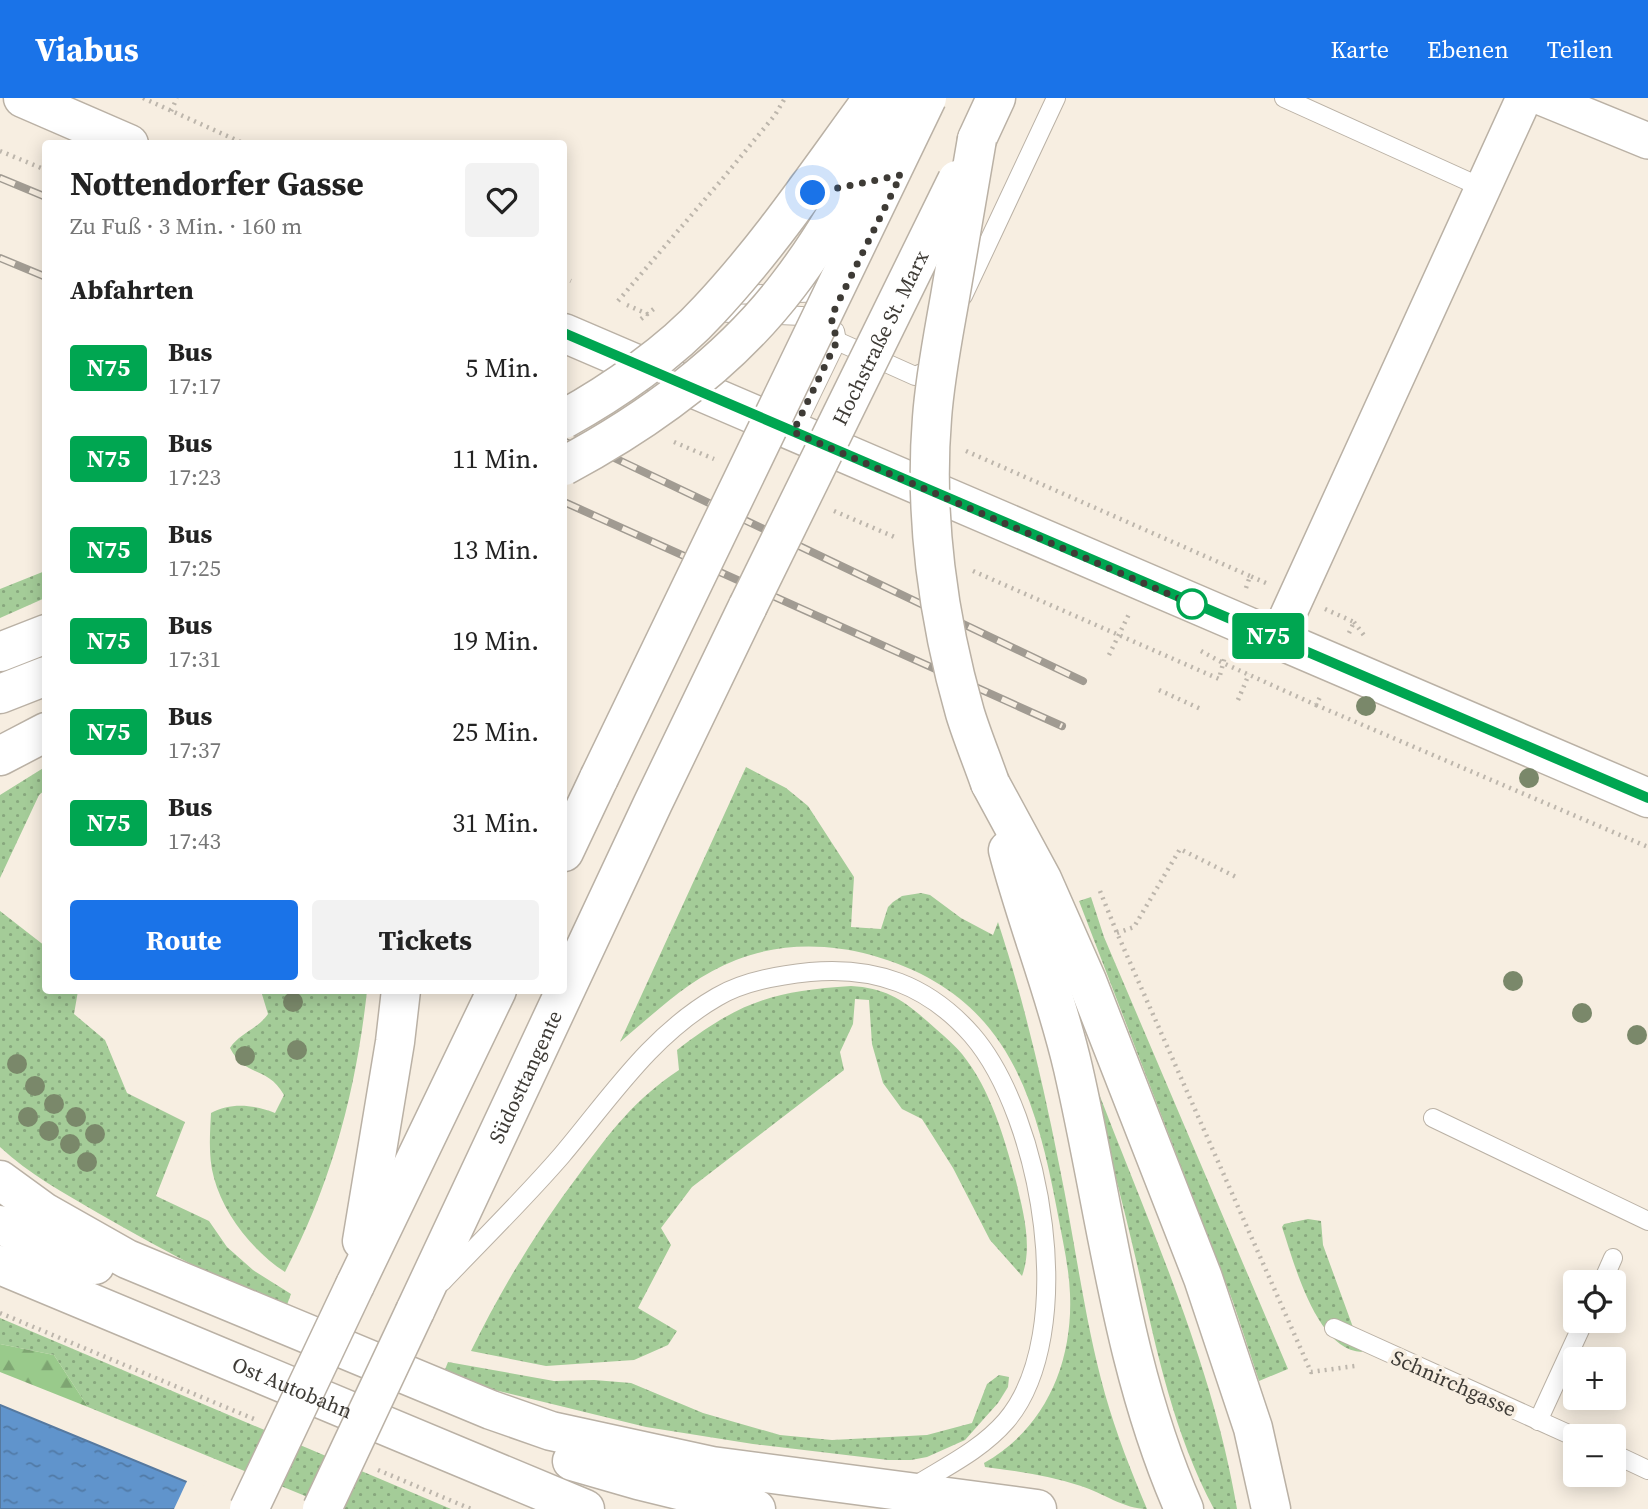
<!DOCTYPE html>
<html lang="de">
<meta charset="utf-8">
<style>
:root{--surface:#fff;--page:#f2f2f2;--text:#222;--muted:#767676;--accent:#1a73e8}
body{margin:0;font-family:"Source Serif 4",serif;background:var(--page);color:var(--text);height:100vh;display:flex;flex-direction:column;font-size:26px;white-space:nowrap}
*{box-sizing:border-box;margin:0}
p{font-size:23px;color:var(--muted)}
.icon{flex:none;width:38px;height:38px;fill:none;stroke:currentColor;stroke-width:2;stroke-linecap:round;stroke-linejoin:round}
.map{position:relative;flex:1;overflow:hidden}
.side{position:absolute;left:42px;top:42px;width:525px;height:854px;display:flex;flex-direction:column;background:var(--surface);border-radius:7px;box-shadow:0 4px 18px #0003}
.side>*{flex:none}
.badge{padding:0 14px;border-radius:5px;font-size:24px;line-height:46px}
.buttons{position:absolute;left:1563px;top:1172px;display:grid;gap:14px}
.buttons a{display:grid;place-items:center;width:63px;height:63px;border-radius:7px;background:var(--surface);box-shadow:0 4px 18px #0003;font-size:35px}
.you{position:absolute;width:35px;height:35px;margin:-18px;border:5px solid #fff;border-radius:50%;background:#1a73e8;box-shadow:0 0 0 10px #1a73e833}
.map>.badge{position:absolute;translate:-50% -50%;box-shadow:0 0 0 4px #fff}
h2{padding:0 28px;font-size:26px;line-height:63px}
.round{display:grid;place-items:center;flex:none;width:74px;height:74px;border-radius:7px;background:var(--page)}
.headline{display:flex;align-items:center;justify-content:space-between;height:119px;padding:0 28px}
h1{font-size:33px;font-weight:700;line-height:52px}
.cta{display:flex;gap:14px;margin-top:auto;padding:14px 28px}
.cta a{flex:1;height:80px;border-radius:7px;background:var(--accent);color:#fff;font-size:28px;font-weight:700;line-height:80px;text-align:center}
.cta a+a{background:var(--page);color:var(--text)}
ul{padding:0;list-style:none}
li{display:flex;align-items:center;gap:21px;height:91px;padding:0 28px}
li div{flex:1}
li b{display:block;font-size:26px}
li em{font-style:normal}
li .badge{min-width:77px;font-weight:700;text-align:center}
header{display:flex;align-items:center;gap:42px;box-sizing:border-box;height:98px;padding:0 35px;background:var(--accent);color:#fff}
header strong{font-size:33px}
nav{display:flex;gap:38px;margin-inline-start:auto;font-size:24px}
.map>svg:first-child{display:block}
.grass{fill:url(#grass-dots)}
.forest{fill:url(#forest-firs)}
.water{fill:url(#water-ripples);stroke:#56799f;stroke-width:2}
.pier{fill:#f7eee1}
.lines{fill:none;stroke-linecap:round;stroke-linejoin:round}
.lane-casing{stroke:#bab1a5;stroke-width:20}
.street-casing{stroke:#bab1a5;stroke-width:38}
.secondary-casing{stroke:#bab1a5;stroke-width:41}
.highway-casing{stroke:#bab1a5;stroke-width:41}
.path{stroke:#bdb6ac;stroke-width:4.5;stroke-dasharray:2 5;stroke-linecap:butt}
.lane{stroke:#fff;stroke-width:18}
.street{stroke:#fff;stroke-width:35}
.secondary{stroke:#fff;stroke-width:38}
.highway{stroke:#fff;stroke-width:38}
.rail-casing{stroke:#a19b92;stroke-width:8}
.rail{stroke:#f7eee1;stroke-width:5;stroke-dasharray:16;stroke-linecap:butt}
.highway-bridge-casing{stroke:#bab1a5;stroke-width:41;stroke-linecap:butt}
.highway-bridge{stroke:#fff;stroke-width:38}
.tree{fill:#7a886a}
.line-casing{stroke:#fff;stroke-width:16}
.line{stroke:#00a651;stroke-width:10}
.walk{stroke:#3e3b36;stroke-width:7;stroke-dasharray:0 12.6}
.stop-dot{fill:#fff;stroke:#00a651;stroke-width:3.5}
.labels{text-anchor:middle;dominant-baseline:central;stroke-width:7;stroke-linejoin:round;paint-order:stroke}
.street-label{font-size:21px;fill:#3e3b36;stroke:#f7eee1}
</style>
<header>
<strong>Viabus</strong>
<nav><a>Karte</a><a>Ebenen</a><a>Teilen</a></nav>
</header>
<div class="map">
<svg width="1648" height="1411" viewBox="0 0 1648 1411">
<defs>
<pattern id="grass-dots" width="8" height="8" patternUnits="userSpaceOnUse" patternTransform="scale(1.75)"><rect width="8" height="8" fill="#a4cc98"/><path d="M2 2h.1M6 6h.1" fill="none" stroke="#87a77d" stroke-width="1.8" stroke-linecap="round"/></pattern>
<pattern id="forest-firs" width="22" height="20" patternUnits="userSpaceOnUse" patternTransform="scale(1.75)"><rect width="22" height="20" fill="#99ca8b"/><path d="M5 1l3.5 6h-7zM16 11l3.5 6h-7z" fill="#7ea572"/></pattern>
<pattern id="water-ripples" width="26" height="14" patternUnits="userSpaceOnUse" patternTransform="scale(1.75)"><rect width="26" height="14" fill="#6094cc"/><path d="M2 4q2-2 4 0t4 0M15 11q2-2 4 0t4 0" fill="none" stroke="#517aa6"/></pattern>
</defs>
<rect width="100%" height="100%" fill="#f7eee1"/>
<g class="grass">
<path d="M 45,473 L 45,500 L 0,520 L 0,491 Z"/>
<path d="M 45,669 L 45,692 L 39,697 L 0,780 L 0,697 Z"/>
<path d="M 746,669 L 786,690 L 808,708 L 854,779 L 851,829 L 881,831 L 888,809 L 893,804 L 902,798 L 921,795 L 930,797 L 961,820 L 993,837 L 998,824 C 1024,903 1043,985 1059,1066 C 1075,1143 1084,1220 1105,1296 C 1116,1335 1131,1373 1147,1411 C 1124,1411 1103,1395 1081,1388 C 1050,1378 1017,1373 985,1369 L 984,1365 C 1045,1331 1073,1265 1070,1196 C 1069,1168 1062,1140 1057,1112 C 1034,989 1003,894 871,857 C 826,845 779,845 736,862 C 691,879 656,914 620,944 Z"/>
<path d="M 1091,799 L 1104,839 L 1288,1271 L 1259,1283 L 1233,1204 L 1079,803 Z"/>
<path d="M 0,813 L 45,848 L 46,892 L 78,893 L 74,916 L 105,942 L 127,995 L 185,1024 L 156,1098 L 209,1123 L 227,1149 L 253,1172 L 291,1196 L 285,1212 C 221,1183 159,1150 98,1115 C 64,1095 29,1076 0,1049 Z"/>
<path d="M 851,888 C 885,890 902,901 927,923 C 938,933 952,944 962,956 C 991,992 1004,1039 1016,1083 C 1023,1113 1033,1148 1022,1178 L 990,1142 L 953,1070 L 922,1021 L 902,1011 L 883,985 L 872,946 L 869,902 L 855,901 L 853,926 L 840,954 L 844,972 L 692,1089 L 661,1130 L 671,1147 L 638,1210 L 677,1233 L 668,1247 L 634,1262 L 546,1268 L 471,1253 C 502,1190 538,1130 580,1075 C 611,1033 635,1001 679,972 L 677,952 C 739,904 773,893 851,888 Z"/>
<path d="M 261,893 L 367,893 C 356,993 332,1084 285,1174 C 253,1153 224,1117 214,1080 C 208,1059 210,1036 211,1015 C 231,1004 255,1007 275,1015 L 284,997 C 267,967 245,980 230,950 C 240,935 258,931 268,916 Z"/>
<path d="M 1096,988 C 1148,1124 1213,1266 1237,1411 L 1214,1411 C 1173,1334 1156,1250 1137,1166 C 1123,1106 1108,1048 1092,989 Z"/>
<path d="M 1308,1121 L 1321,1123 L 1323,1147 L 1362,1254 C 1316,1252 1294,1164 1282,1129 L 1284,1126 Z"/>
<path d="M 0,1220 L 451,1411 L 337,1411 L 88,1309 L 54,1257 L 0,1246 Z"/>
<path d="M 448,1264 L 554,1283 L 594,1282 L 631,1285 L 703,1315 L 780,1337 L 832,1342 L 927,1337 L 972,1325 L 987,1286 L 999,1277 L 1009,1279 L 1008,1289 L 998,1305 L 965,1342 L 927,1359 L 911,1362 L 888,1362 L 753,1346 L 646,1329 L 442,1279 Z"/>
</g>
<path class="forest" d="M 0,1246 L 54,1257 L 88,1309 L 0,1274 Z"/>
<path class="water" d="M 0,1307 L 252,1411 L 0,1411 Z"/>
<path class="pier" d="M 188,1381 L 254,1408 L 256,1411 L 174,1411 Z"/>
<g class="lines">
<defs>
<g id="lane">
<path d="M 1284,0 L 1483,90"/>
<path d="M 725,197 L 833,194"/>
<path d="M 963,198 L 1056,0"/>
<path d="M 709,214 L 824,219"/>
<path d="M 837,243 L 915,278 L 929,272 L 934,261"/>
<path d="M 793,334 L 837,243 L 835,233"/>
<path d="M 1433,1020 L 1648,1123"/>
<path d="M 442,1184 C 482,1142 524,1101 562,1057 C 610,1000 651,937 717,899 C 744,883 780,877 810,874 C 875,868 928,887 972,937 C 1042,1018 1080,1236 1006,1323 C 981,1352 945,1369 913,1389"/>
<path d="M 1602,1185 L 1613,1160"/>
<path d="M 1334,1230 L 1575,1339"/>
<path d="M 1538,1323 L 1584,1223"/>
<path d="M 1614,1356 L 1648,1372"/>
</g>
<g id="street">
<path d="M 1543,0 L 1648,43"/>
<path d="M 1277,541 L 1524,0"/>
</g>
<g id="secondary">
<path d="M 23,0 L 129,46"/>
<path d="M 564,235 L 1648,700"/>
</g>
<g id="highway">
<path d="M 977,41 L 996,0"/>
<path d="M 0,554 L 46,536"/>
<path d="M 0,596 L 46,578"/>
<path d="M 0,658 L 46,634"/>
<path d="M 990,685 L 1042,781 L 1087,883 L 1203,1180 L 1253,1330 L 1271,1411"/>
<path d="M 1008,752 C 1027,825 1056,896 1073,970 C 1107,1118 1122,1271 1184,1411"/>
<path d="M 564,754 L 599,680"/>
<path d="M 0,1082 L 44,1114 L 127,1161 L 491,1312 L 551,1333 L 712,1368 L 1037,1411"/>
<path d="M 0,1127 L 95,1167"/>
<path d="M 362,1143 L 395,944 L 401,892"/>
<path id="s1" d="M 0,1167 L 585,1411"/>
<path d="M 355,1187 L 497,892"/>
<path id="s2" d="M 415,1213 L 653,705 L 748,508"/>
<path d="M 572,1363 L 638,1382 L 756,1411"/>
</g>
</defs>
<use href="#lane" class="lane-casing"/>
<use href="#street" class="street-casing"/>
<use href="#secondary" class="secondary-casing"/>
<use href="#highway" class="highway-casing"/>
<g class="path">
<path d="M 143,0 L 245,46"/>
<path d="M 171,13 L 177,0"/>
<path d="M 0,53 L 46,72"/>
<path d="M 564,180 L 571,183"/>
<path d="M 618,203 L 724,79 L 775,17 L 785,0"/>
<path d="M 627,207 L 652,218"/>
<path d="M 641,221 L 655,210"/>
<path d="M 674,344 L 714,361"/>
<path d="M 966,353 L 1250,478"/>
<path d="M 834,413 L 897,440"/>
<path d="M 973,473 L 1219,581 L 1225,558"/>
<path d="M 1246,490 L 1250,478 L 1266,485"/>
<path d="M 1325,511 L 1354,524 L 1349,535"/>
<path d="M 1354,524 L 1366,540"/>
<path d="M 1201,553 L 1223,565 L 1316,607 L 1321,597"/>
<path d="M 1109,557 L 1129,516"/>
<path d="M 1159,592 L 1203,612"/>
<path d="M 1238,602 L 1249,576"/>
<path d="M 1316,607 L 1648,749"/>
<path d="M 1100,793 L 1117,835 L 1311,1274 L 1355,1268"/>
<path d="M 1117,835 L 1134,829 L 1180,751 L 1238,780"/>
<path d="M 0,1215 L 254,1321"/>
<path d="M 378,1372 L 471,1411"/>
</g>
<use href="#lane" class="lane"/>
<use href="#street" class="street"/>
<use href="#secondary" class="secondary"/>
<use href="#highway" class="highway"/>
<defs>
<g id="rail">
<path d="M 0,80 L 46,99"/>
<path d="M 0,160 L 46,179"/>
<path d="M 564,336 L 1083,583"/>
<path d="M 564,404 L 1062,628"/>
</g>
</defs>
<use href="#rail" class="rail-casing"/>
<use href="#rail" class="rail"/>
<defs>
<g id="highway-bridge">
<path d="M 977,41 C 968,94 959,146 950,199 C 943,239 935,279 932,320 C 924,418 938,521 965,615 C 972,638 982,662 990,685"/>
<path d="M 564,321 C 613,294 671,254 709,212 C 770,147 820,72 873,0"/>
<path d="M 564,368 C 648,323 731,263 789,186 C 833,129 866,62 902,0"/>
<path id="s3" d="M 748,508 L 957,82"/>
<path d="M 599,680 L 927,0"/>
<path d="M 249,1411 L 355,1187"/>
<path d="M 322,1411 L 415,1213"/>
</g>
</defs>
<use href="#highway-bridge" class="highway-bridge-casing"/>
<use href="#highway-bridge" class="highway-bridge"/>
</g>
<g class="tree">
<circle cx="1366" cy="608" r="10"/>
<circle cx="1529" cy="680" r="10"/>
<circle cx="1513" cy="883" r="10"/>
<circle cx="293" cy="904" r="10"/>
<circle cx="1582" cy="915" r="10"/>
<circle cx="1637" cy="937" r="10"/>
<circle cx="297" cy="952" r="10"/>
<circle cx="245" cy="958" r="10"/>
<circle cx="17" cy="966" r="10"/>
<circle cx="35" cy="988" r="10"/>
<circle cx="54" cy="1006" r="10"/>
<circle cx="28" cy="1019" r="10"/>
<circle cx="76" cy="1019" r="10"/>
<circle cx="49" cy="1033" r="10"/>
<circle cx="95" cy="1036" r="10"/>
<circle cx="70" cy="1046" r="10"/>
<circle cx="87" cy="1064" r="10"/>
</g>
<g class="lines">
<defs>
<path id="line" d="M 564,235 L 1648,700"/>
</defs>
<use href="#line" class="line-casing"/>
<use href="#line" class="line"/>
<path class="walk" d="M 813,95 L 901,77 L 831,219 L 837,243 L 793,334 L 1192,506"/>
</g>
<circle class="stop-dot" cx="1192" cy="506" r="14"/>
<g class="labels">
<g class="street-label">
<text stroke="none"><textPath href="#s3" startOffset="299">Hochstraße St. Marx</textPath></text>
<text stroke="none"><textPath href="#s2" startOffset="259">Südosttangente</textPath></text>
<text transform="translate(1454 1285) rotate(24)">Schnirchgasse</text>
<text stroke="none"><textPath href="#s1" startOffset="317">Ost Autobahn</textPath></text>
</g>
</g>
</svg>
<div class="buttons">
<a><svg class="icon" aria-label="locate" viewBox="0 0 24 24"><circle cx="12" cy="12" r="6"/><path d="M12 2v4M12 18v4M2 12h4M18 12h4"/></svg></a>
<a>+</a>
<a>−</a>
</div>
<div class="you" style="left:813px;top:95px"></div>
<b class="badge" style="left:1268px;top:538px;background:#00a651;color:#fff">N75</b>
<section class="side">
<div class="headline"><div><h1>Nottendorfer Gasse</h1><p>Zu Fuß · 3 Min. · 160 m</p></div><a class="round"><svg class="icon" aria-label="heart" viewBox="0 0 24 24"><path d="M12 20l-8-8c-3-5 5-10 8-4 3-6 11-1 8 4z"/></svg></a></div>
<h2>Abfahrten</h2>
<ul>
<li><span class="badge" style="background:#00a651;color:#fff">N75</span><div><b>Bus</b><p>17:17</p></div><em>5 Min.</em></li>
<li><span class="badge" style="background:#00a651;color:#fff">N75</span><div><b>Bus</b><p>17:23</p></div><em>11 Min.</em></li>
<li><span class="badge" style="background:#00a651;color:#fff">N75</span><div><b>Bus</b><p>17:25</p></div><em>13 Min.</em></li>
<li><span class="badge" style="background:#00a651;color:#fff">N75</span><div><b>Bus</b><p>17:31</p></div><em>19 Min.</em></li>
<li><span class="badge" style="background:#00a651;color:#fff">N75</span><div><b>Bus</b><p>17:37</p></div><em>25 Min.</em></li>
<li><span class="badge" style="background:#00a651;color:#fff">N75</span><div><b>Bus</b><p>17:43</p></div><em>31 Min.</em></li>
</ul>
<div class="cta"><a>Route</a><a>Tickets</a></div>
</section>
</div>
